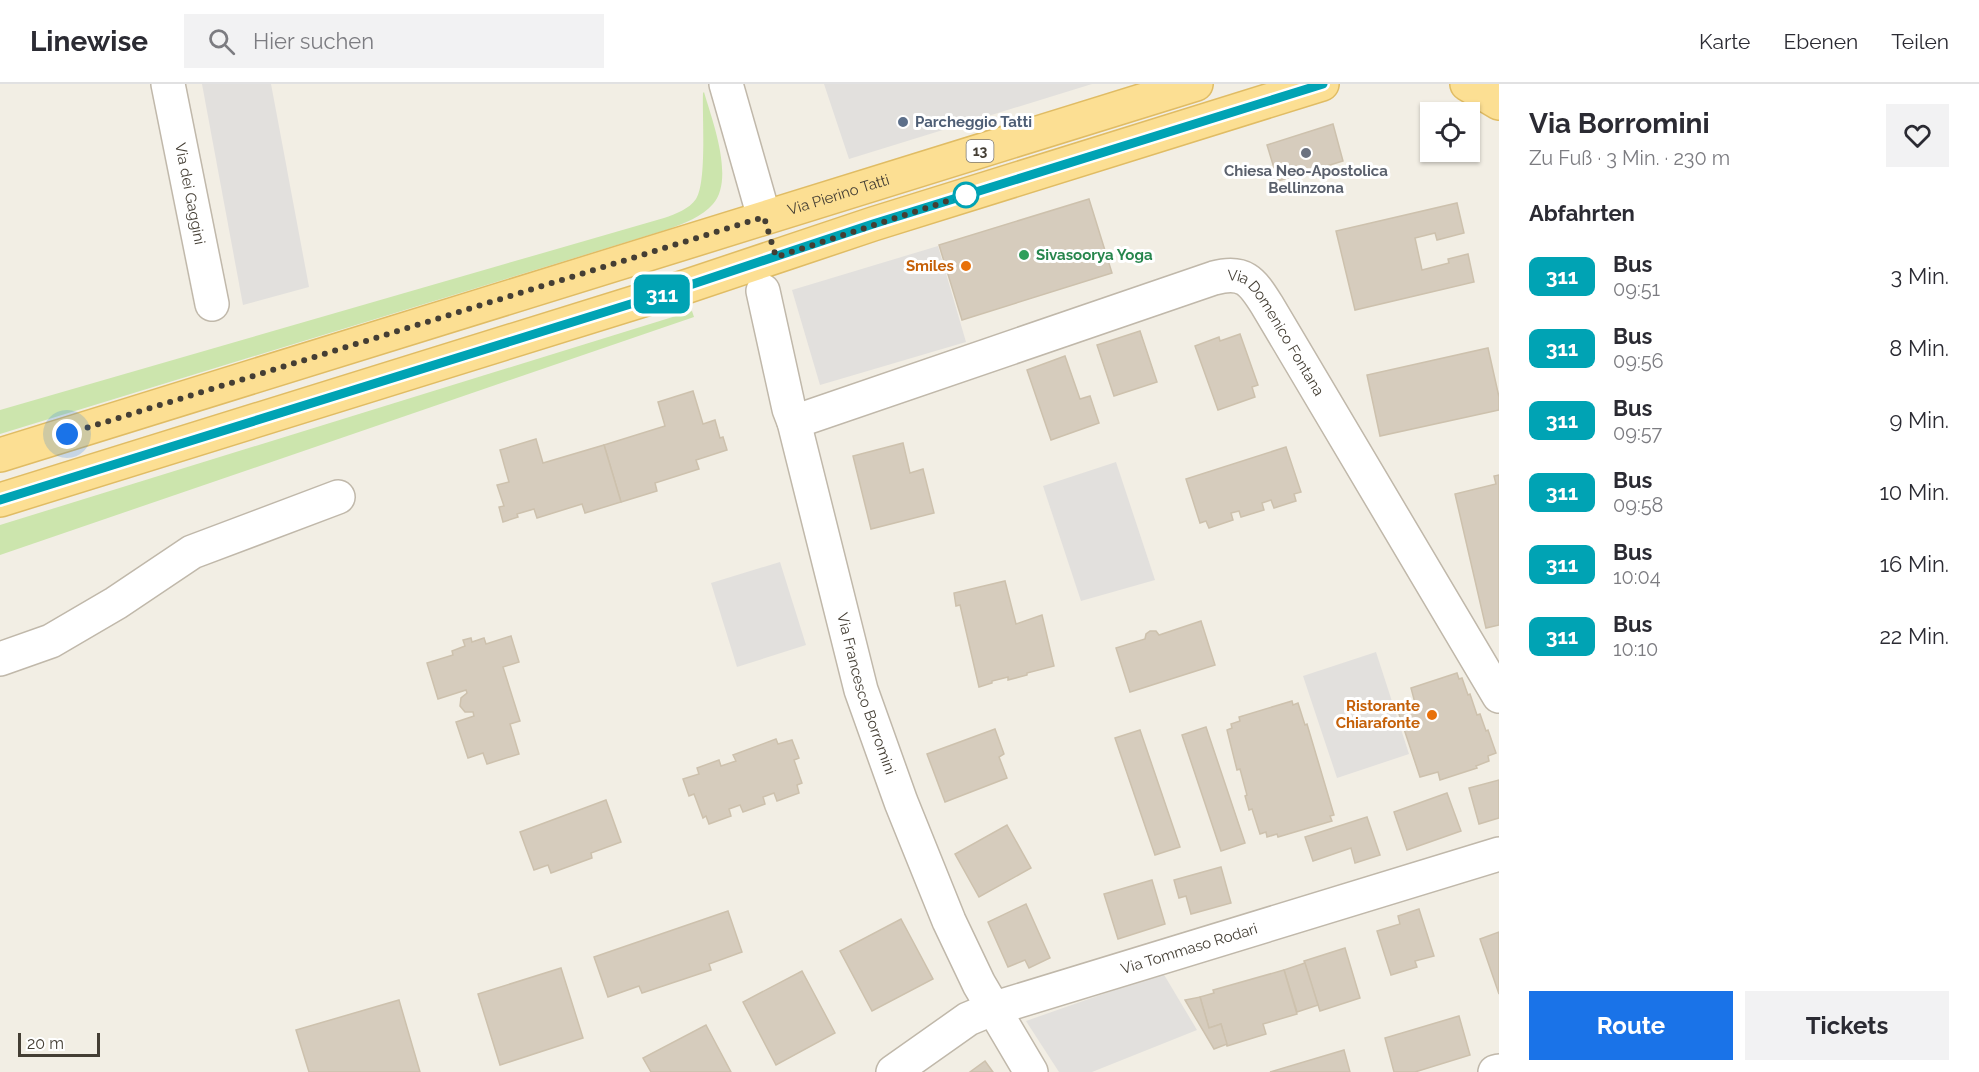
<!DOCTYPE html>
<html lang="de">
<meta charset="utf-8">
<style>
:root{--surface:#fff;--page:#f2f2f3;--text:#2b2b33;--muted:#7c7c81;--line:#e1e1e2;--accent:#1a73e8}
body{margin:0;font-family:Raleway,sans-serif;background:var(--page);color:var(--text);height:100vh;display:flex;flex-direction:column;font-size:22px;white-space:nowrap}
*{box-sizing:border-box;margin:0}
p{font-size:20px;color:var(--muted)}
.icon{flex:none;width:33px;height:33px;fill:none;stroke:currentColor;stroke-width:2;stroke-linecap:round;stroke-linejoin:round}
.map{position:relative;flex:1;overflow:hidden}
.sheet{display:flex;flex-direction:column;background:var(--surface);width:480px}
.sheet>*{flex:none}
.badge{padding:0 12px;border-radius:9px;font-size:21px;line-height:39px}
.fabs{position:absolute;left:1420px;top:18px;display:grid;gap:12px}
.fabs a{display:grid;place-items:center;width:60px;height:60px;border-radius:0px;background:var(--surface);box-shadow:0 2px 4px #0004;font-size:30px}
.scale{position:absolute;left:18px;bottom:15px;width:82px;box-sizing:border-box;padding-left:6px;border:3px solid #443e34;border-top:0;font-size:16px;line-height:21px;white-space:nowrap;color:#443e34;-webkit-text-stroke:4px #fff;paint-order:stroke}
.you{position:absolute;width:30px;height:30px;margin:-15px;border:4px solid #fff;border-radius:50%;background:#1a73e8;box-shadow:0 0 0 9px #1a73e833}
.map>.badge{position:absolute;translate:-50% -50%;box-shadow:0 0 0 3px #fff}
h2{padding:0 30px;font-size:22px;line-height:54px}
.round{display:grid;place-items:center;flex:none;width:63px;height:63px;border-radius:0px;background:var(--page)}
.overview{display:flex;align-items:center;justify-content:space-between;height:102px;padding:0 30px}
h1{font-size:28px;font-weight:700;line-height:45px}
.action{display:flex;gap:12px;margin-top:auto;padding:12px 30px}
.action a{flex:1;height:69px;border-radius:0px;background:var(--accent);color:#fff;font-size:24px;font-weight:700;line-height:69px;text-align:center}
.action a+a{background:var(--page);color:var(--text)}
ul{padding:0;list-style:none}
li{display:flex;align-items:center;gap:18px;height:72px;padding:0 30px}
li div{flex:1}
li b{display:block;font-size:22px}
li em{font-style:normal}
li .badge{min-width:66px;font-weight:700;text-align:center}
header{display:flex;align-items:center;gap:36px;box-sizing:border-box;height:84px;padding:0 30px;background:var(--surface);border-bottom:2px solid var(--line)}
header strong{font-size:28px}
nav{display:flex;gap:33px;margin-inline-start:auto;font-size:21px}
.search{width:420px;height:54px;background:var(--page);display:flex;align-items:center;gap:15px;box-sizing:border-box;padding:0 21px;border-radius:0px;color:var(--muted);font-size:22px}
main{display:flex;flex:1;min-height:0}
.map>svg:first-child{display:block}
.green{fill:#cce5ad}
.parking{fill:#e2e0dd}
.building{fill:#d6ccbd;stroke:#cdc1ad;stroke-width:1.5}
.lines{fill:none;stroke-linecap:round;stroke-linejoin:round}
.minor-casing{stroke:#c0b8aa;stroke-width:36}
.major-casing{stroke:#e0bc64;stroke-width:36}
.minor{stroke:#fff;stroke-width:33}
.major{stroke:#fcdf93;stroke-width:33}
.line-casing{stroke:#fff;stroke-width:14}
.line{stroke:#00a3b4;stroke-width:9}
.walk{stroke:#443e34;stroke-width:6;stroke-dasharray:0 10.8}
.service-dot{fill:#5c6f8a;stroke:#fff;stroke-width:2}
.worship-dot{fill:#6b7280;stroke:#fff;stroke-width:2}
.stop-dot{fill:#fff;stroke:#00a3b4;stroke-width:3}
.leisure-dot{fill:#2e9e5b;stroke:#fff;stroke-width:2}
.food-dot{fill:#e8710a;stroke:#fff;stroke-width:2}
.labels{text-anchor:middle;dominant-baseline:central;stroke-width:6;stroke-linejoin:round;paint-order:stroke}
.shield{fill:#fff;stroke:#7c7871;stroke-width:1.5}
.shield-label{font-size:14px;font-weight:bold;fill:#443e34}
.service-label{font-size:15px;font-weight:bold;fill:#4e5e75;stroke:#fff;text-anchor:start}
.worship-label{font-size:15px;font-weight:bold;fill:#5b616d;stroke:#fff}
.street-label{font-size:15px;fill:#443e34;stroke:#fff}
.leisure-label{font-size:15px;font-weight:bold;fill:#27864d;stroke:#fff;text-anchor:start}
.food-label{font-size:15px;font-weight:bold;fill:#c56008;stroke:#fff;text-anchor:end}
</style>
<header>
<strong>Linewise</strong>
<div class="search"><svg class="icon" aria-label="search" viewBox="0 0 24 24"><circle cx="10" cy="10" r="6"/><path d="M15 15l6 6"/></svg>Hier suchen</div>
<nav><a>Karte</a><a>Ebenen</a><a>Teilen</a></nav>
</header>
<main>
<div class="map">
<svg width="1499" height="988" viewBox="0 0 1499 988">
<rect width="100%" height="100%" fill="#f2eee4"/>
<g class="green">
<path d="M 704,8 C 712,36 735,95 713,120 C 702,133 684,139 669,145 L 0,350 L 0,326 L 664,134 C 676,130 689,125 696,115 C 707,98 702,32 703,9 Z"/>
<path d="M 692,227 L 694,233 L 0,471 L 0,441 Z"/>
</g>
<g class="parking">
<path d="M 202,0 L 271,0 L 309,203 L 243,221 Z"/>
<path d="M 824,0 L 1092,0 L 849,75 Z"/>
<path d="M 938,162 L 966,258 L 820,301 L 792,206 Z"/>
<path d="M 1116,378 L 1155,496 L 1081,517 L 1043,402 Z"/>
<path d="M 780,478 L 806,561 L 737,583 L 711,499 Z"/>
<path d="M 1376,568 L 1409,670 L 1337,694 L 1303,592 Z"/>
<path d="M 1163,889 L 1197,946 L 1092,988 L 1059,988 L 1026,937 Z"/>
</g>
<g class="building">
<path d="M 991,34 L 993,39 L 976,45 L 974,40 Z"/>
<path d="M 1333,40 L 1343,77 L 1278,97 L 1267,61 Z"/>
<path d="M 1089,115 L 1112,189 L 962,236 L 939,161 Z"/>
<path d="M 1457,119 L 1464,149 L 1437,156 L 1435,149 L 1415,154 L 1422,186 L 1449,179 L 1448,175 L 1468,170 L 1474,198 L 1355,226 L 1336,147 Z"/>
<path d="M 1140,247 L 1157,298 L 1114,312 L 1097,261 Z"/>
<path d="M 1240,250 L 1258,301 L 1252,303 L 1255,313 L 1218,326 L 1195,262 L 1219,253 L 1220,257 Z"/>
<path d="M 1488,264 L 1499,313 L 1499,326 L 1380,352 L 1367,291 Z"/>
<path d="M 1065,272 L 1080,315 L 1090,312 L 1099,339 L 1051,356 L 1027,286 Z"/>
<path d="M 693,307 L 703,340 L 715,336 L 720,354 L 723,353 L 727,366 L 696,376 L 699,385 L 655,399 L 657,407 L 621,418 L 604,361 L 665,342 L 658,318 Z"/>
<path d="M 536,355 L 543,379 L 604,361 L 621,418 L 585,429 L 582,420 L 537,434 L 534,425 L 517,430 L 518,433 L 503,438 L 499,423 L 504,422 L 497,401 L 509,398 L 500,366 Z"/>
<path d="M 903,359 L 910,389 L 923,385 L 934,429 L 871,445 L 853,372 Z"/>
<path d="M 1286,363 L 1301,408 L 1294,410 L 1296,417 L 1274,424 L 1271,416 L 1262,419 L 1264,426 L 1241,433 L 1239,427 L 1231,429 L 1233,436 L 1209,444 L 1206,437 L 1200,439 L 1186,395 Z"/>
<path d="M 1499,391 L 1499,541 L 1486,544 L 1455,410 L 1496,400 L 1494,392 Z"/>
<path d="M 1005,497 L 1016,540 L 1042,531 L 1054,582 L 1027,589 L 1027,591 L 1008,596 L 1008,593 L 992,597 L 992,599 L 979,603 L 960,521 L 956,522 L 954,509 Z"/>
<path d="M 1201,537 L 1215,581 L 1130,608 L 1116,564 L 1145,555 L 1146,550 L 1150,547 L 1156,547 L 1159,551 Z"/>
<path d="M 511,552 L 519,578 L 503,583 L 520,637 L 510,640 L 519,670 L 487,680 L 483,669 L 468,674 L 456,638 L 474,632 L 473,628 L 465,628 L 460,622 L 461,614 L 467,609 L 466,606 L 438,615 L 427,579 L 453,571 L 452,567 L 465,562 L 463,556 L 471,554 L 472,558 L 484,554 L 486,560 Z"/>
<path d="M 1457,589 L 1459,595 L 1462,594 L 1468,611 L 1470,610 L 1477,631 L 1480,630 L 1486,647 L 1488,646 L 1496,669 L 1488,672 L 1489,677 L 1476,682 L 1477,684 L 1440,696 L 1438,688 L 1420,693 L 1397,624 L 1415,619 L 1411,604 Z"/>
<path d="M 1292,617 L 1293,621 L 1298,619 L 1305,641 L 1307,640 L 1334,731 L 1330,732 L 1332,737 L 1278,753 L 1277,750 L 1267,753 L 1266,748 L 1260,750 L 1252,725 L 1249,726 L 1245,712 L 1247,711 L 1240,685 L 1237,686 L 1227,646 L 1232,644 L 1231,640 L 1240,637 L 1239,633 Z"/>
<path d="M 1206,643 L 1245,759 L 1221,767 L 1182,651 Z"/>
<path d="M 995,645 L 1004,670 L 999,673 L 1007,694 L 945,718 L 927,670 Z"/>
<path d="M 1140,646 L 1180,763 L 1155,771 L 1115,654 Z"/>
<path d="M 776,655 L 778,660 L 792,656 L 799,674 L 794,676 L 802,699 L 797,701 L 799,709 L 777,717 L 774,709 L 763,713 L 765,720 L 743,728 L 740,721 L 729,725 L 731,732 L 709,740 L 706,732 L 703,734 L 694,710 L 689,712 L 683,695 L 699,690 L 697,684 L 719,676 L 721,682 L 736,677 L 733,671 Z"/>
<path d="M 1499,696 L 1499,734 L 1479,740 L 1469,704 Z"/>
<path d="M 1447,709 L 1461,747 L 1407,766 L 1394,728 Z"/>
<path d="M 606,716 L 621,758 L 591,769 L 592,774 L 551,789 L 548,781 L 534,786 L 520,748 Z"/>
<path d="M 1367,733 L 1380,771 L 1355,779 L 1351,764 L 1313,777 L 1305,753 Z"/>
<path d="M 1007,741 L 1031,784 L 979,813 L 955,770 Z"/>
<path d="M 1221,783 L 1231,819 L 1191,830 L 1186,812 L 1179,814 L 1174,796 Z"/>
<path d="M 1152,796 L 1165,840 L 1118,855 L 1104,810 Z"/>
<path d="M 1026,820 L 1050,874 L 1029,884 L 1025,876 L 1008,883 L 988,838 Z"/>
<path d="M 1419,825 L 1434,872 L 1415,877 L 1417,883 L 1391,891 L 1377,847 L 1400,840 L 1398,832 Z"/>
<path d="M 728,827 L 742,868 L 709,880 L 711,886 L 642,909 L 639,902 L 608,913 L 594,873 Z"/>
<path d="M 901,835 L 933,895 L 872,927 L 840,867 Z"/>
<path d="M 1499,848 L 1499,910 L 1480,855 Z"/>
<path d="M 1345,864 L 1360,914 L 1320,927 L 1304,877 Z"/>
<path d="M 1305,879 L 1318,921 L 1297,928 L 1284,886 Z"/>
<path d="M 561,884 L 583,954 L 500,981 L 478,910 Z"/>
<path d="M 1284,886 L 1297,930 L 1263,940 L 1266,950 L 1227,962 L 1221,940 L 1209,944 L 1200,913 L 1214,909 L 1213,906 Z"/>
<path d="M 802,887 L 835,949 L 776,981 L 743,918 Z"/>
<path d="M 1200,913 L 1209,944 L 1221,940 L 1227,960 L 1214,965 L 1185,916 Z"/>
<path d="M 399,916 L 420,988 L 309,988 L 296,946 Z"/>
<path d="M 1459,932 L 1470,971 L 1415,988 L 1394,988 L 1385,954 Z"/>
<path d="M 706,941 L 731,988 L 651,988 L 643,974 Z"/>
<path d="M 1344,966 L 1350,988 L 1270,988 Z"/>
<path d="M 985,977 L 993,988 L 970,988 Z"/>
</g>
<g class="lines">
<defs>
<g id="minor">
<path id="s1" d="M 168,0 L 212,220"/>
<path d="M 726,0 L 764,133"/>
<path id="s2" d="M 763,207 L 789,325 L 794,338 L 861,606 L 901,718 L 949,837 L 979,900 L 1031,988"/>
<path id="s3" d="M 794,338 L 1214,194 C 1244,186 1252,197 1267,221 L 1499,612"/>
<path d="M 0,575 L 51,557 L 116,519 L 192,468 L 338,413"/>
<path id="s4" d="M 893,988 L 968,935 L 992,925 L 1499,770"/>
<path d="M 1495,988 L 1499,987"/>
</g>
<g id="major">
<path d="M 1467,0 L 1499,19"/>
<path id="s5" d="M 0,371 L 1196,0"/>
<path d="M 0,416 L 688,202 L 873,140 L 1322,0"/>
</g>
</defs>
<use href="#minor" class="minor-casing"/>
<use href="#major" class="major-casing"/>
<use href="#minor" class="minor"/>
<use href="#major" class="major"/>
</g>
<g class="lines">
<defs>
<path id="line" d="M 0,416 L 666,209 L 873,140 L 1323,0"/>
</defs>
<use href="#line" class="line-casing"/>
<use href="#line" class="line"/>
<path class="walk" d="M 67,350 L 764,133 L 776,173 L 966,111"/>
</g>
<circle class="service-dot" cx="903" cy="38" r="6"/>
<circle class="worship-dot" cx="1306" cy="69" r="6"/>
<circle class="stop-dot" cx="966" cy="111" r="12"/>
<circle class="leisure-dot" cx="1024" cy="171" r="6"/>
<g class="food-dot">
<circle cx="966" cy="182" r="6"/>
<circle cx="1432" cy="631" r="6"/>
</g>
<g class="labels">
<rect class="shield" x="966.5" y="56" width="27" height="22" rx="4.5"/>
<g class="shield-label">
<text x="980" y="67">13</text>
</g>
<g class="service-label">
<text x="915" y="38">Parcheggio Tatti</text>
</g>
<g class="worship-label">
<text x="1306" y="87">Chiesa Neo-Apostolica<tspan x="1306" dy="17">Bellinzona</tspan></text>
</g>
<g class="street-label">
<text stroke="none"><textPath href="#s1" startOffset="112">Via dei Gaggini</textPath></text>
<text stroke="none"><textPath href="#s5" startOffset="878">Via Pierino Tatti</textPath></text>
<text stroke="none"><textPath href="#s3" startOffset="536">Via Domenico Fontana</textPath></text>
<text stroke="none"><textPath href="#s2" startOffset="416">Via Francesco Borromini</textPath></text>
<text stroke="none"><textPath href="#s4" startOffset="324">Via Tommaso Rodari</textPath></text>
</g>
<g class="leisure-label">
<text x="1036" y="171">Sivasoorya Yoga</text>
</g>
<g class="food-label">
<text x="954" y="182">Smiles</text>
<text x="1420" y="622">Ristorante<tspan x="1420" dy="17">Chiarafonte</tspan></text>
</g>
</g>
</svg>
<div class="fabs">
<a><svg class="icon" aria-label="locate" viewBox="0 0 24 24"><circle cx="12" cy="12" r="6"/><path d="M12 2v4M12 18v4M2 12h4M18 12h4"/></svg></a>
</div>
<div class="scale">20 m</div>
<div class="you" style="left:67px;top:350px"></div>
<b class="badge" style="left:662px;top:210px;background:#00a3b4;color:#fff">311</b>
</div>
<section class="sheet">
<div class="overview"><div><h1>Via Borromini</h1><p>Zu Fuß · 3 Min. · 230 m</p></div><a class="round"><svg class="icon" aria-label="heart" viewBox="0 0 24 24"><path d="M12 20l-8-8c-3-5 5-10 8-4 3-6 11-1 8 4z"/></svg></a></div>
<h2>Abfahrten</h2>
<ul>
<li><span class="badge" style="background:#00a3b4;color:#fff">311</span><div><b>Bus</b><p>09:51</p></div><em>3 Min.</em></li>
<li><span class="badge" style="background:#00a3b4;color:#fff">311</span><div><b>Bus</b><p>09:56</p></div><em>8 Min.</em></li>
<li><span class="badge" style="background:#00a3b4;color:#fff">311</span><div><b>Bus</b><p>09:57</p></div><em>9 Min.</em></li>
<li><span class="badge" style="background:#00a3b4;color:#fff">311</span><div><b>Bus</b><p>09:58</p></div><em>10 Min.</em></li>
<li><span class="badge" style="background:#00a3b4;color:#fff">311</span><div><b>Bus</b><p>10:04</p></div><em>16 Min.</em></li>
<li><span class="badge" style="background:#00a3b4;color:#fff">311</span><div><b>Bus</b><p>10:10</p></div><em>22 Min.</em></li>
</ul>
<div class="action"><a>Route</a><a>Tickets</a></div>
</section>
</main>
